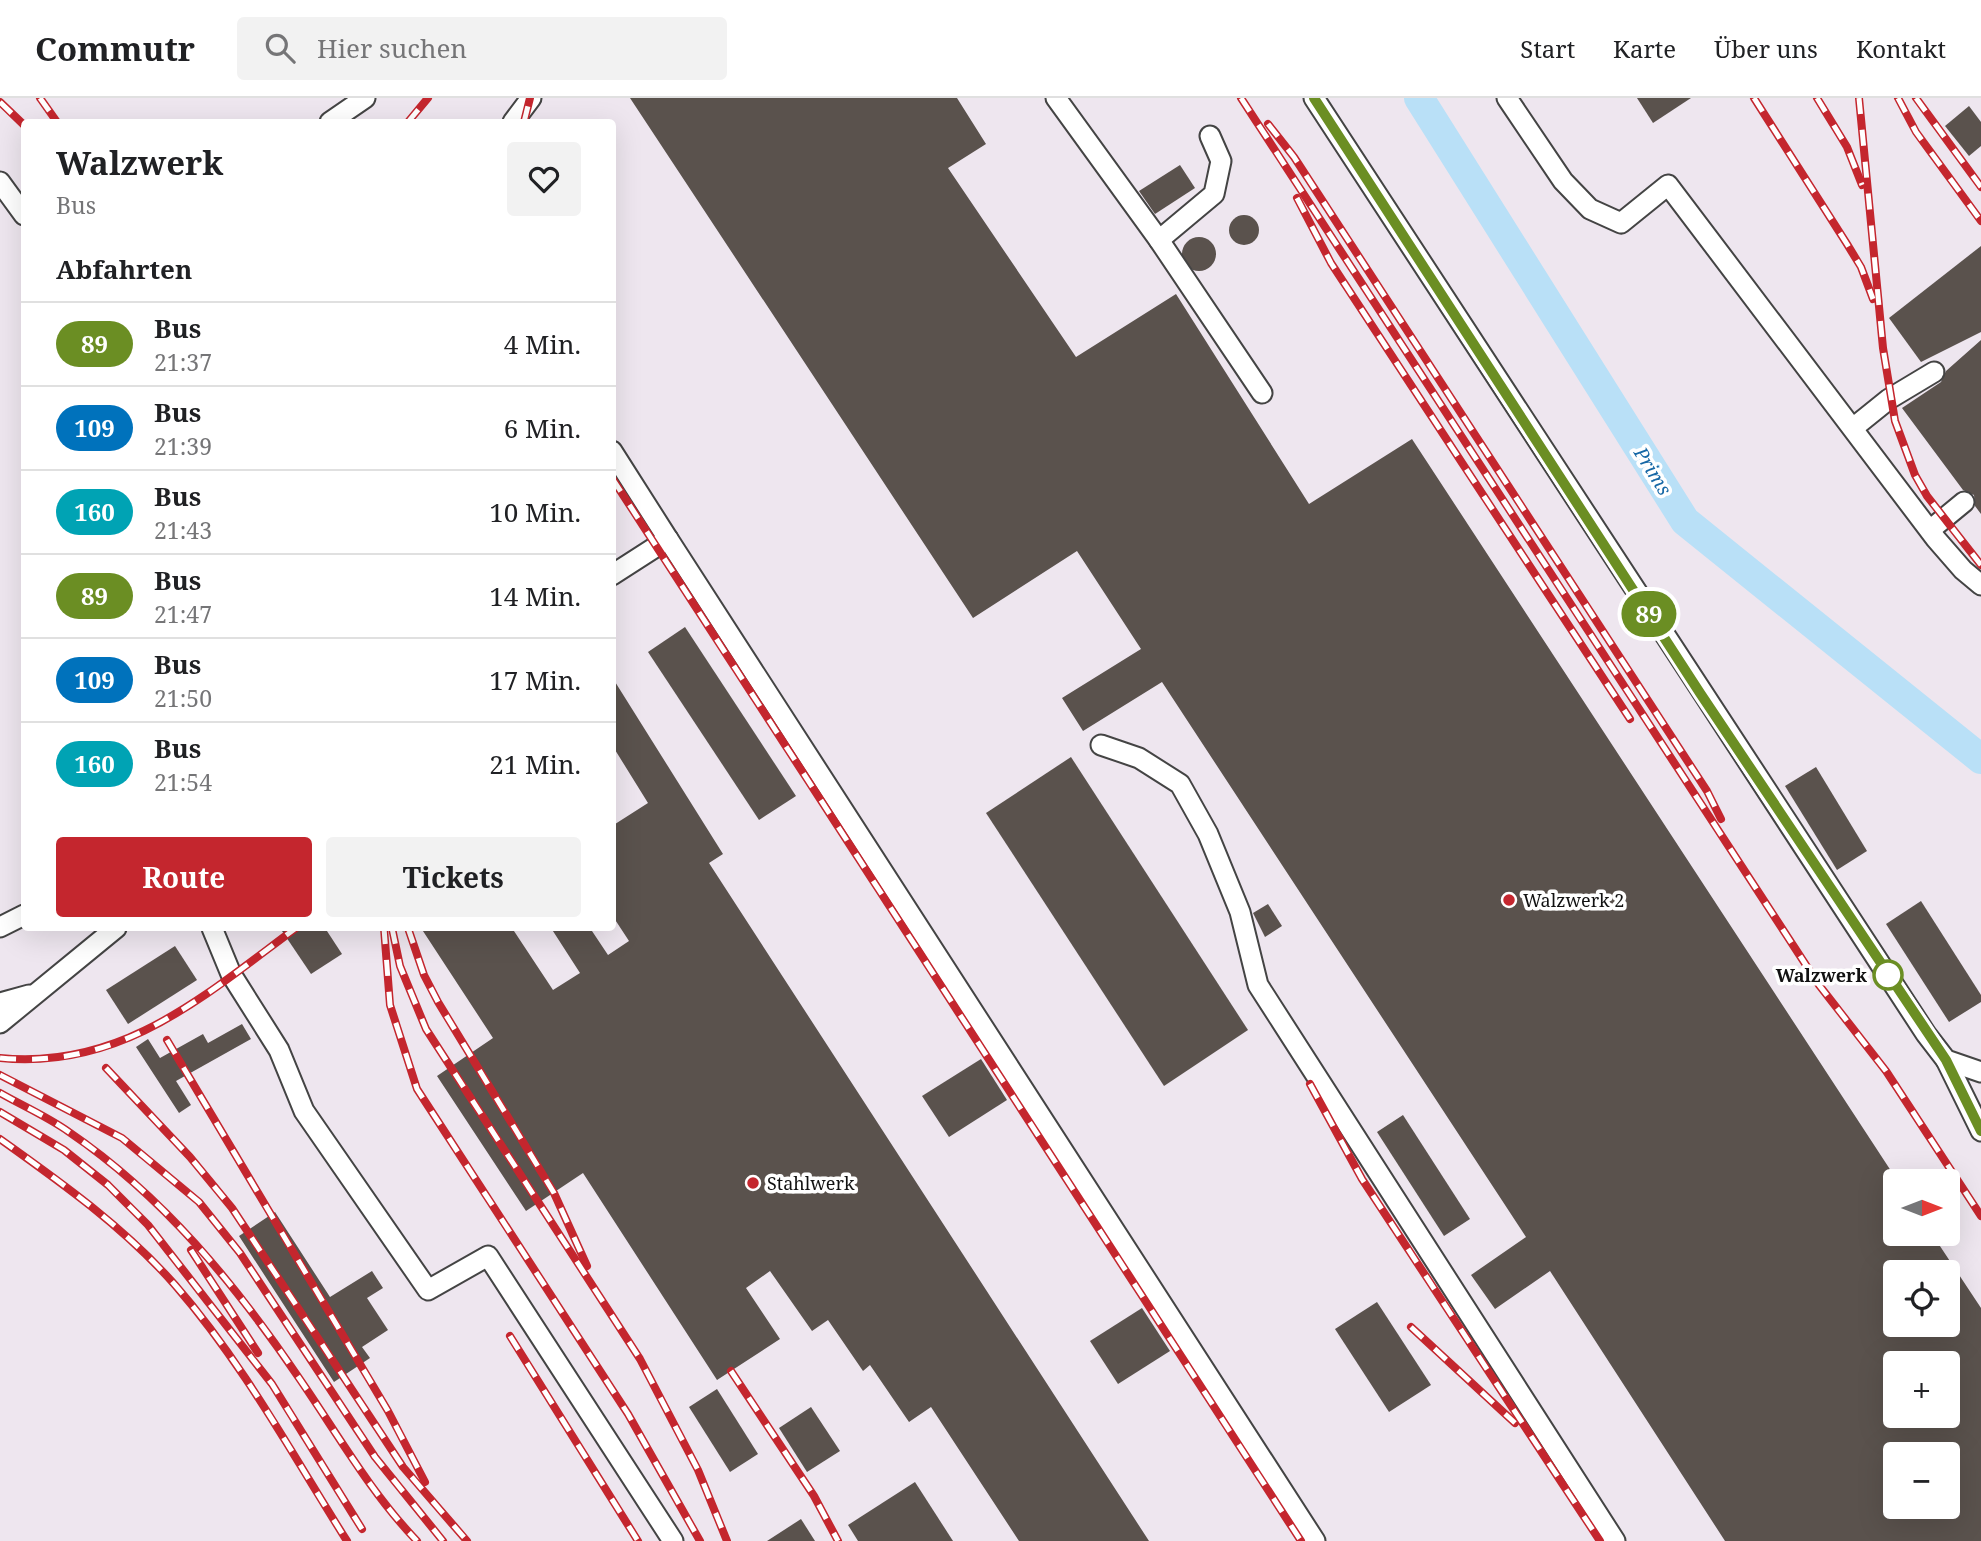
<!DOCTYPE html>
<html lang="de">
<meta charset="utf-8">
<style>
:root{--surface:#fff;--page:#f2f2f2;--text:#202124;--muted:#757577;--line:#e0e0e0;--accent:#c4262e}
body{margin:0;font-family:"Noto Serif",serif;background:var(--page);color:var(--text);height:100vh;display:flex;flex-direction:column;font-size:26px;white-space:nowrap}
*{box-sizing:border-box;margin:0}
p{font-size:23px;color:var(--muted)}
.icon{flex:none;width:38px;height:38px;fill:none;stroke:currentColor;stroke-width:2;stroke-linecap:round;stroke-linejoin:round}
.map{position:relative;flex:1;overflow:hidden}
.side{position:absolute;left:21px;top:21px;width:595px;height:812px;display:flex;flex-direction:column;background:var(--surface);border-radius:7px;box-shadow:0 7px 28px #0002}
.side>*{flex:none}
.badge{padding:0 14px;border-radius:23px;font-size:24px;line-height:46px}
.needle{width:46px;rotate:90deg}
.fabs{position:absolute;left:1883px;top:1071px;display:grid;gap:14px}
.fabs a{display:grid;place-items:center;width:77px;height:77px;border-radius:7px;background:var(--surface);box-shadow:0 7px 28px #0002;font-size:35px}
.map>.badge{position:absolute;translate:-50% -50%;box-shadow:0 0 0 4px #fff}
h2{padding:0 35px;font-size:26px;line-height:63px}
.round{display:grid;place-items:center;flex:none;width:74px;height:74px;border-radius:7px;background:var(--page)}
.overview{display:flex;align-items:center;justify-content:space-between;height:119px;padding:0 35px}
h1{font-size:33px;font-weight:700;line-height:52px}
.primary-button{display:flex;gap:14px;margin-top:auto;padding:14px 35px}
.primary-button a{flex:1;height:80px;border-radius:7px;background:var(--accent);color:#fff;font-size:28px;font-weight:700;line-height:80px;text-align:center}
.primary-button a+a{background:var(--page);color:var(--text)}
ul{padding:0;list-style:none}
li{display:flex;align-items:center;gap:21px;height:84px;padding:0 35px;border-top:2px solid var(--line)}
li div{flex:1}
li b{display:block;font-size:26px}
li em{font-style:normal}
li .badge{min-width:77px;font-weight:700;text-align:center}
header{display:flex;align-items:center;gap:42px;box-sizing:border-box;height:98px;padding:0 35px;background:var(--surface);border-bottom:2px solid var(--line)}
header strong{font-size:33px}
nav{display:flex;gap:38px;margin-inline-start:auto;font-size:24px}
.search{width:490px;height:63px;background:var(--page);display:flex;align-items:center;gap:18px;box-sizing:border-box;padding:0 24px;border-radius:7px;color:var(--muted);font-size:26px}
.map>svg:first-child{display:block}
.industrial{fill:#eee6ef;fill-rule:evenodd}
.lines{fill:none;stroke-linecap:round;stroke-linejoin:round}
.river{stroke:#b9e0f7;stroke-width:30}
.building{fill:#5a524d;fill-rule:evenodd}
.minor-casing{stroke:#444;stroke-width:23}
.minor{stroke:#fff;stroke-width:19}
.rail-casing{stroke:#c4262e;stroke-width:8}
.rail{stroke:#fff;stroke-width:5;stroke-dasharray:16;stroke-linecap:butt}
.line-casing{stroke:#fff;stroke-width:16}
.line{stroke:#6b8e23;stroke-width:10}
.poi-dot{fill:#c4262e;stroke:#fff;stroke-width:2.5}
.stop-dot{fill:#fff;stroke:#6b8e23;stroke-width:3.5}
.labels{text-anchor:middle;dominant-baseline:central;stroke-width:7;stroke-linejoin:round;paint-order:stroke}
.poi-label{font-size:18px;fill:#111;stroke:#fff;text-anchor:start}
.stop-label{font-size:18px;font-weight:bold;fill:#111;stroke:#fff;text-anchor:end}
.water-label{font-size:19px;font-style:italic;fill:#1768a6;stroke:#fff}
</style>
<header>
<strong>Commutr</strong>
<div class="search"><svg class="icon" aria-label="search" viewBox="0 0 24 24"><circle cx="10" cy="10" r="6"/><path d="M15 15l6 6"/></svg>Hier suchen</div>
<nav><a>Start</a><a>Karte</a><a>Über uns</a><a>Kontakt</a></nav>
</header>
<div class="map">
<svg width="1981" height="1443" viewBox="0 0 1981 1443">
<rect width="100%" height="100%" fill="#fffdf5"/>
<path class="industrial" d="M 0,0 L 1981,0 L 1981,1443 L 0,1443 ZM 24,24 L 612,24 L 612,830 L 24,830 ZM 1895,1083 L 1948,1083 L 1948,1136 L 1895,1136 ZM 1895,1174 L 1948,1174 L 1948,1227 L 1895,1227 ZM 1895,1265 L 1948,1265 L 1948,1318 L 1895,1318 ZM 1895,1356 L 1948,1356 L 1948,1409 L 1895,1409 Z"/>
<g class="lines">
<path class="river" d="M 1419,0 L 1685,423 L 1981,661"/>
</g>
<g class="building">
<path d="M 630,0 L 957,0 L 986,46 L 948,70 L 1076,259 L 1176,196 L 1309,406 L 1412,341 L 1895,1079 L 1895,1136 L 1932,1136 L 1981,1210 L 1981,1443 L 1725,1443 L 1550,1173 L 1495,1211 L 1471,1177 L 1526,1139 L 1162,584 L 1083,633 L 1062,600 L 1141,551 L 1077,453 L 973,520 ZM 1895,1174 L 1948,1174 L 1948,1227 L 1895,1227 ZM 1895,1265 L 1948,1265 L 1948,1318 L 1895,1318 ZM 1895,1356 L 1948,1356 L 1948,1409 L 1895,1409 Z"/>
<path d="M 1637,0 L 1691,0 L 1653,25 Z"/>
<path d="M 1969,8 L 1981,24 L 1981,48 L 1969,58 L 1945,28 Z"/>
<path d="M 1180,67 L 1195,90 L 1155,116 L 1139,93 Z"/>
<circle cx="1244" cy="132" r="15"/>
<circle cx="1199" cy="156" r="17"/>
<path d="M 1981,148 L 1981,234 L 1921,264 L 1889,220 Z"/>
<path d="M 1981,242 L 1981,416 L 1975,408 L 1974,397 L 1963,392 L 1902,310 L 1941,284 L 1946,273 Z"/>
<path d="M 685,529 L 796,698 L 759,722 L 648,554 Z"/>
<path d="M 612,579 L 723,756 L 709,765 L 1149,1443 L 1019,1443 L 931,1309 L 909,1324 L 870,1267 L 863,1273 L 828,1222 L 812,1233 L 770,1173 L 746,1190 L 780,1241 L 717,1282 L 583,1075 L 526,1113 L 437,978 L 493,940 L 421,830 L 512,830 L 553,892 L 580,875 L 551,830 L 590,830 L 608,857 L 629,843 L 612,817 L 612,728 L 648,705 L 612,647 Z"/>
<path d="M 1071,659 L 1248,932 L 1164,988 L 986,715 Z"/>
<path d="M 1816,669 L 1867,753 L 1837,772 L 1785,688 Z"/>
<path d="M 1921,803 L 1981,897 L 1981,904 L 1949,924 L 1886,826 Z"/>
<path d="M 1268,806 L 1282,828 L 1265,839 L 1253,815 Z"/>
<path d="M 280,830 L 325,830 L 342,856 L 311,876 Z"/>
<path d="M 175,848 L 197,882 L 128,926 L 106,892 Z"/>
<path d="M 242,926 L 251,941 L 176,983 L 191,1007 L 179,1015 L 136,949 L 148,941 L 160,960 L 203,936 L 208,945 Z"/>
<path d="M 981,961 L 1007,1002 L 949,1039 L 922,998 Z"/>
<path d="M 1403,1017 L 1470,1121 L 1444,1138 L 1377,1034 Z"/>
<path d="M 275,1114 L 330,1199 L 372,1173 L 383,1190 L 367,1200 L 388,1232 L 362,1249 L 370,1260 L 334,1284 L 239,1138 Z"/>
<path d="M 1377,1204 L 1431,1287 L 1389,1314 L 1335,1231 Z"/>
<path d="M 1142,1210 L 1170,1253 L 1118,1286 L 1090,1243 Z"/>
<path d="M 717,1291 L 758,1356 L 730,1374 L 689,1309 Z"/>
<path d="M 811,1309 L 840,1353 L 807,1374 L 779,1330 Z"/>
<path d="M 915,1384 L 953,1443 L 858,1443 L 848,1427 Z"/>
<path d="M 801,1421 L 815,1443 L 767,1443 Z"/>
</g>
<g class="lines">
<defs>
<g id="minor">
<path d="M 1056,0 L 1159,142 L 1262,295"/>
<path d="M 1314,0 L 1926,936 L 1946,962 L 1981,974"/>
<path d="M 1507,0 L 1563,83 L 1590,111 L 1621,125 L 1668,87 L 1936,441 L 1963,472 L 1981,487"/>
<path d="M 330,24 L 365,0"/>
<path d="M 513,24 L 531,0"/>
<path d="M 0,84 L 24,117"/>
<path d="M 1159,142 L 1214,96 L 1221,63 L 1210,38"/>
<path d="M 1853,330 L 1889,301 L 1934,274"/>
<path d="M 612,353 L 668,441"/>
<path d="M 1930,432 L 1964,404"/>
<path d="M 612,477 L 668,441 L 1315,1443"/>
<path d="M 1101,647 L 1139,660 L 1180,686 L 1208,736 L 1240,814 L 1258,887 L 1615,1443"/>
<path d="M 0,829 L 24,817"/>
<path d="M 212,830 L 231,876 L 279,952 L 304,1013 L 428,1192 L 488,1158 L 673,1443"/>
<path d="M 0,905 L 29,897"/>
<path d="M 0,925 L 116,830"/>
<path d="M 1946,962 L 1981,1033"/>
</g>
</defs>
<use href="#minor" class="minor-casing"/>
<use href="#minor" class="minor"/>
<defs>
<g id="rail">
<path d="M 40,0 L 57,24"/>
<path d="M 1241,0 L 1819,887 L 1886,973 L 1981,1118"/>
<path d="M 1754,0 L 1847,146 L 1861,169 L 1873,201"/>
<path d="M 1817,0 L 1847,49 L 1862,87"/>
<path d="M 1859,0 L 1883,250 L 1895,323 L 1915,377 L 1927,398 L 1981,467"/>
<path d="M 1898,0 L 1916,34 L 1981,123"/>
<path d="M 1916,0 L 1981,89"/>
<path d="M 0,4 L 24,27"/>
<path d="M 408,24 L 428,0"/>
<path d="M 524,24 L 530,0"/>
<path d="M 1268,26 L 1294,59 L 1707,693 L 1721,721"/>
<path d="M 1297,100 L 1331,165 L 1630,621"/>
<path d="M 612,380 L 1301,1443"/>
<path d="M 384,830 L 390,907 L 417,991 L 628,1316 L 700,1443"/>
<path d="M 392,830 L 400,868 L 426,931 L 640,1261 L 698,1372 L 727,1443"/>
<path d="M 408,830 L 424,877 L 438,904 L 554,1095 L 587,1168"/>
<path d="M 167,942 L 388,1313 L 425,1384"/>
<path d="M 0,960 C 122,972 204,898 296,830"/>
<path d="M 106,970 L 190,1059 L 232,1110 L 403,1369 L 467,1443"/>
<path d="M 0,977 L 122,1040 L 199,1104 L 240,1155 L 375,1359 L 443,1443"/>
<path d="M 1310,986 L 1362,1081 L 1600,1443"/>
<path d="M 0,995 C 23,1008 48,1019 69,1034 C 163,1098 236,1187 299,1280 C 337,1335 370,1394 417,1443"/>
<path d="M 0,1014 L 64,1052 L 108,1087 L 148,1127 L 272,1286 L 362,1431"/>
<path d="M 0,1041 C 62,1085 125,1130 175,1187 C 243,1265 292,1356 347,1443"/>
<path d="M 191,1152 L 258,1255"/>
<path d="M 1411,1229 L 1515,1325"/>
<path d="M 510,1238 L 638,1443"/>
<path d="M 731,1273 L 814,1398 L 838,1443"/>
</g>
</defs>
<use href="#rail" class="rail-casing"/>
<use href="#rail" class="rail"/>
</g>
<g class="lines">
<defs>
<path id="line" d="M 1314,0 L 1700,595 L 1946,962 L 1981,1033"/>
</defs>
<use href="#line" class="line-casing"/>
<use href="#line" class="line"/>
</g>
<g class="poi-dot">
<circle cx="1509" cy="802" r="7"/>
<circle cx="753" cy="1085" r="7"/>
</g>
<circle class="stop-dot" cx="1888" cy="877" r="14"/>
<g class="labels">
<g class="poi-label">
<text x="1523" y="802">Walzwerk 2</text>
<text x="767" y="1085">Stahlwerk</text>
</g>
<g class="stop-label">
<text x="1867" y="877">Walzwerk</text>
</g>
<g class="water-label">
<text transform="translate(1653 373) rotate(58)">Prims</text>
</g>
</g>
</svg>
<div class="fabs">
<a><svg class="needle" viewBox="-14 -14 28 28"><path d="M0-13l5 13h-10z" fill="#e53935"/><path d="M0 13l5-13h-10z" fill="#757577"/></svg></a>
<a><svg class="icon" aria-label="locate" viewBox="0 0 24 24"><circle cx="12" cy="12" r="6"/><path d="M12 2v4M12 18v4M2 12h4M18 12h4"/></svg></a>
<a>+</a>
<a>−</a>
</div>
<b class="badge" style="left:1649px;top:516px;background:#6b8e23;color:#fff">89</b>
<section class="side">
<div class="overview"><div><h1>Walzwerk</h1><p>Bus</p></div><a class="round"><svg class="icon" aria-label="heart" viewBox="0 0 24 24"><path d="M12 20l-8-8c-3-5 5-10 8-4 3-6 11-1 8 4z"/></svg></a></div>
<h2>Abfahrten</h2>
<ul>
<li><span class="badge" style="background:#6b8e23;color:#fff">89</span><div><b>Bus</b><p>21:37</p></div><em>4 Min.</em></li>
<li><span class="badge" style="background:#0072bc;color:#fff">109</span><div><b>Bus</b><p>21:39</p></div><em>6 Min.</em></li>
<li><span class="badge" style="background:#00a3b4;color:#fff">160</span><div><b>Bus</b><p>21:43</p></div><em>10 Min.</em></li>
<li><span class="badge" style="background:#6b8e23;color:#fff">89</span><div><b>Bus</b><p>21:47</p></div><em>14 Min.</em></li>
<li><span class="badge" style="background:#0072bc;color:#fff">109</span><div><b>Bus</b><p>21:50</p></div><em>17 Min.</em></li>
<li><span class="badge" style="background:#00a3b4;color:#fff">160</span><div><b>Bus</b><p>21:54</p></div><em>21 Min.</em></li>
</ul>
<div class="primary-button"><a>Route</a><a>Tickets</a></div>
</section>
</div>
